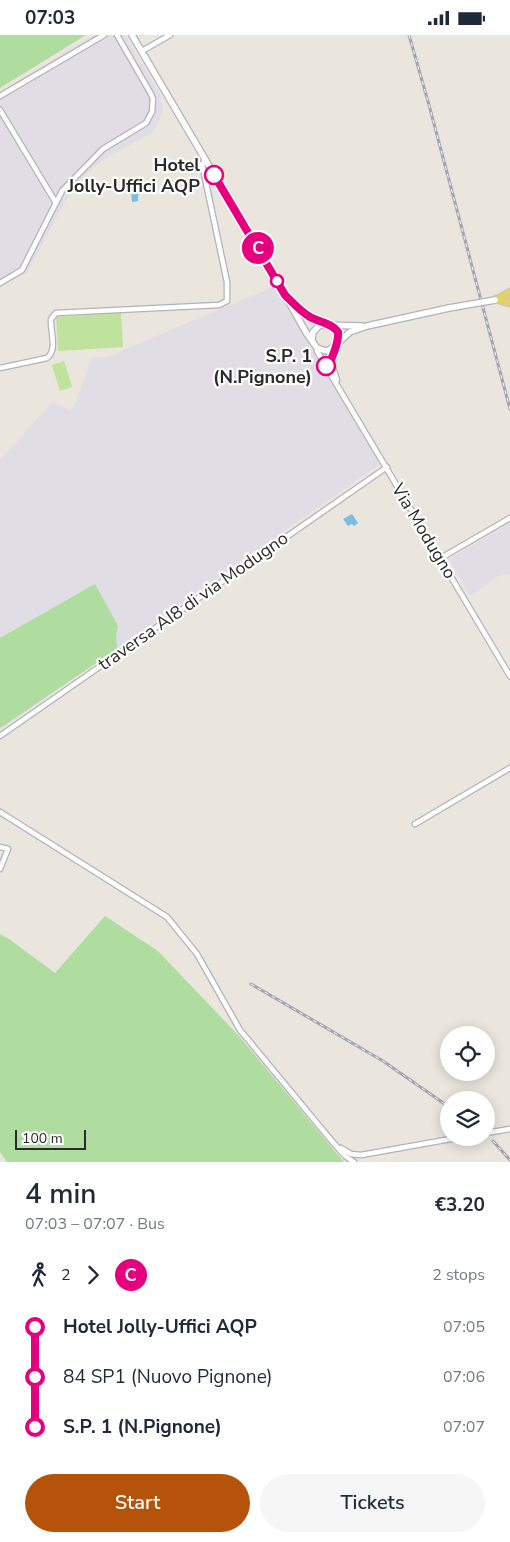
<!DOCTYPE html>
<meta charset="utf-8">
<style>
:root{--surface:#fff;--page:#f6f6f7;--text:#1f2937;--muted:#747a83;--accent:#b45309}
body{margin:0;font-family:"Nunito Sans",sans-serif;background:var(--page);color:var(--text);height:100vh;display:flex;flex-direction:column;font-size:19px;white-space:nowrap}
*{box-sizing:border-box;margin:0}
p{font-size:16px;color:var(--muted)}
.icon{flex:none;width:28px;height:28px;fill:none;stroke:currentColor;stroke-width:2;stroke-linecap:round;stroke-linejoin:round}
.map{position:relative;height:1127px;overflow:hidden}
.details{display:flex;flex-direction:column;background:var(--surface);flex:1}
.details>*{flex:none}
.badge{padding:0 10px;border-radius:16px;font-size:18px;line-height:32px}
.controls{position:absolute;left:440px;top:991px;display:grid;gap:10px}
.controls a{display:grid;place-items:center;width:55px;height:55px;border-radius:50%;background:var(--surface);box-shadow:0 2px 12px #0003;font-size:25px}
.scale{position:absolute;left:15px;bottom:12px;width:71px;box-sizing:border-box;padding-left:5px;border:2px solid #2a2a2a;border-top:0;font-size:14px;line-height:18px;white-space:nowrap;color:#2a2a2a;-webkit-text-stroke:4px #fff;paint-order:stroke}
.map>.badge{position:absolute;translate:-50% -50%;box-shadow:0 0 0 2px #fff}
.legs{display:flex;align-items:center;gap:8px;height:55px;padding:0 25px;font-size:16px}
.legs p{margin-inline-start:auto}
.headline{display:flex;align-items:center;justify-content:space-between;height:85px;padding:0 25px}
h1{font-size:28px;font-weight:600;line-height:38px}
.button{display:flex;gap:10px;margin-top:auto;padding:10px 25px}
.button a{flex:1;height:58px;border-radius:30px;background:var(--accent);color:#fff;font-size:20px;font-weight:600;line-height:58px;text-align:center}
.button a+a{background:var(--page);color:var(--text)}
ul{padding:0 25px;list-style:none}
li{display:flex;align-items:center;gap:18px;height:50px;font-size:19px}
li i{display:grid;place-items:center;width:8px;height:100%;margin:0 6px;background:currentColor}
li i::after{content:'';width:12px;height:12px;margin:-6px;border:4px solid;border-radius:50%;background:var(--surface)}
li p{margin-inline-start:auto}
li:first-child i{background:linear-gradient(#0000 50%,currentColor 0)}
li:last-child i{background:linear-gradient(currentColor 50%,#0000 0)}
.status{display:flex;justify-content:space-between;align-items:center;height:35px;padding:0 25px;background:var(--surface);direction:ltr}
.status svg{height:14px;fill:currentColor}
.map>svg:first-child{display:block}
.industrial{fill:#e0dde4}
.green{fill:#afdc9f}
.pitch{fill:#bfe29c}
.water{fill:#7abfe3}
.lines{fill:none;stroke-linecap:round;stroke-linejoin:round}
.minor-casing{stroke:#b1b2bc;stroke-width:7}
.tertiary-casing{stroke:#b1b2bc;stroke-width:8}
.primary-casing{stroke:#c3c3c3;stroke-width:9}
.minor{stroke:#fff;stroke-width:4.5}
.tertiary{stroke:#fff;stroke-width:5.5}
.primary{stroke:#e3d16a;stroke-width:7}
.rail-casing{stroke:#a1a2b2;stroke-width:3}
.rail{stroke:#fff;stroke-width:1;stroke-dasharray:4;stroke-linecap:butt}
.tertiary-bridge-casing{stroke:#b1b2bc;stroke-width:8;stroke-linecap:butt}
.tertiary-bridge{stroke:#fff;stroke-width:5.5}
.line-1-casing{stroke:#fff;stroke-width:11}
.line-1{stroke:#e6007e;stroke-width:8}
.stop-1-dot{fill:#fff;stroke:#e6007e;stroke-width:2.5}
.labels{text-anchor:middle;dominant-baseline:central;stroke-width:4.5;stroke-linejoin:round;paint-order:stroke}
.stop-label{font-size:18px;font-weight:bold;fill:#2a2a2a;stroke:#fff;text-anchor:end}
.street-label{font-size:18px;fill:#2a2a2a;stroke:#fff}
</style>
<div class="status"><b>07:03</b><svg viewBox="0 0 49 12"><path d="M0 12V9h3v3zM5 12V6h3v6zM10 12V3h3v9zM15 12V0h3v12zM26 1h20v11H26zM47 4h2v5h-2z"/></svg></div>
<div class="map">
<svg width="510" height="1127" viewBox="0 0 510 1127">
<rect width="100%" height="100%" fill="#ebe6dd"/>
<g class="industrial">
<path d="M 94,0 L 125,0 L 160,59 L 163,75 L 161,83 L 152,98 L 106,123 L 90,135 L 78,147 L 66,165 L 27,238 L 0,253 L 0,57 Z"/>
<path d="M 275,251 L 380,429 L 0,695 L 0,425 L 52,367 L 70,375 L 74,371 L 92,323 L 107,322 Z"/>
<path d="M 510,488 L 510,538 L 496,542 L 471,561 L 449,524 Z"/>
</g>
<g class="green">
<path d="M 0,0 L 86,0 L 0,53 Z"/>
<path d="M 95,549 L 118,591 L 116,599 L 117,614 L 0,693 L 0,603 Z"/>
<path d="M 105,881 L 158,916 L 239,1001 L 344,1127 L 7,1127 L 0,1117 L 0,899 L 9,904 L 55,938 Z"/>
</g>
<g class="pitch">
<path d="M 121,278 L 123,312 L 58,316 L 56,282 Z"/>
<path d="M 64,326 L 72,352 L 60,356 L 52,330 Z"/>
</g>
<g class="water">
<path d="M 142,152 L 145,157 L 138,160 L 138,166 L 132,167 L 131,157 Z"/>
<path d="M 352,479 L 358,488 L 354,491 L 352,489 L 348,491 L 343,484 Z"/>
</g>
<g class="lines">
<defs>
<g id="minor">
<path d="M 142,16 L 170,0"/>
<path d="M 0,61 L 104,0"/>
<path d="M 0,75 L 56,168"/>
<path d="M 0,248 L 22,235 L 62,156 L 103,114 L 146,88 L 152,77 L 153,64 L 151,59 L 117,0"/>
<path d="M 335,311 L 331,327 L 337,345"/>
<path d="M 317,313 L 317,316 L 331,340 L 510,641"/>
<path d="M 0,333 L 47,323 C 58,315 50,296 51,284 L 56,278 L 219,270 L 227,266 L 227,247 L 202,129 L 206,125"/>
<path d="M 441,523 L 510,483"/>
<path d="M 0,701 L 387,432"/>
<path d="M 0,777 L 167,882 L 197,919 L 240,995 L 331,1105 L 345,1121 L 354,1127"/>
<path d="M 415,789 L 510,733"/>
<path d="M 0,812 L 8,814 L 0,834"/>
<path d="M 486,1098 L 510,1094"/>
<path d="M 341,1113 L 351,1119 L 361,1120 L 462,1102"/>
</g>
<g id="tertiary">
<path d="M 132,0 L 285,260 L 307,299 L 317,313 L 326,316 L 331,314 L 350,297 L 367,291 L 449,273"/>
<path d="M 290,265 L 309,281 L 325,289"/>
<path d="M 331,290 L 338,297 L 338,307"/>
<path d="M 312,305 L 313,297 L 320,290 L 362,291"/>
</g>
<g id="primary">
<path d="M 500,263 L 510,257"/>
<path d="M 496,264 L 510,268"/>
</g>
</defs>
<use href="#minor" class="minor-casing"/>
<use href="#tertiary" class="tertiary-casing"/>
<use href="#primary" class="primary-casing"/>
<use href="#minor" class="minor"/>
<use href="#tertiary" class="tertiary"/>
<use href="#primary" class="primary"/>
<defs>
<g id="rail">
<path d="M 409,0 L 429,70 L 510,374"/>
<path d="M 251,949 L 383,1026 L 449,1072"/>
<path d="M 493,1106 L 510,1125"/>
</g>
</defs>
<use href="#rail" class="rail-casing"/>
<use href="#rail" class="rail"/>
<defs>
<path id="tertiary-bridge" d="M 449,273 L 495,265"/>
</defs>
<use href="#tertiary-bridge" class="tertiary-bridge-casing"/>
<use href="#tertiary-bridge" class="tertiary-bridge"/>
</g>
<g class="lines">
<defs>
<path id="line-1" d="M 214,140 L 285,260 C 293,268 300,276 310,282 C 319,287 332,288 338,297 C 339,305 332,327 326,331"/>
</defs>
<use href="#line-1" class="line-1-casing"/>
<use href="#line-1" class="line-1"/>
</g>
<g class="stop-1-dot">
<circle cx="214" cy="140" r="9"/>
<circle cx="277" cy="246" r="6"/>
<circle cx="326" cy="331" r="9"/>
</g>
<g class="labels">
<g class="stop-label">
<text x="200" y="130">Hotel<tspan x="200" dy="21">Jolly-Uffici AQP</tspan></text>
<text x="312" y="321">S.P. 1<tspan x="312" dy="21">(N.Pignone)</tspan></text>
</g>
<g class="street-label">
<text transform="translate(424 496) rotate(59)">Via Modugno</text>
<text transform="translate(193 566) rotate(-35)">traversa AI8 di via Modugno</text>
</g>
</g>
</svg>
<div class="controls">
<a><svg class="icon" aria-label="locate" viewBox="0 0 24 24"><circle cx="12" cy="12" r="6"/><path d="M12 2v4M12 18v4M2 12h4M18 12h4"/></svg></a>
<a><svg class="icon" aria-label="layers" viewBox="0 0 24 24"><path d="M12 4l9 5-9 5-9-5zM3 14l9 5 9-5"/></svg></a>
</div>
<div class="scale">100 m</div>
<b class="badge" style="left:258px;top:213px;background:#e6007e;color:#fff">C</b>
</div>
<section class="details">
<div class="headline"><div><h1>4 min</h1><p>07:03 – 07:07 · Bus</p></div><b>€3.20</b></div>
<div class="legs"><svg class="icon" aria-label="walk" viewBox="0 0 24 24"><circle cx="13" cy="4" r="2"/><path d="M13 8l-2 6 4 7M11 14l-3 7M7 12l3-4h3l4 4"/></svg>2<svg class="icon" aria-label="forward" viewBox="0 0 24 24"><path d="M9 5l7 7-7 7"/></svg><b class="badge" style="background:#e6007e;color:#fff">C</b><p>2 stops</p></div>
<ul>
<li><i style="color:#e6007e"></i><b>Hotel Jolly-Uffici AQP</b><p>07:05</p></li>
<li><i style="color:#e6007e"></i><span>84 SP1 (Nuovo Pignone)</span><p>07:06</p></li>
<li><i style="color:#e6007e"></i><b>S.P. 1 (N.Pignone)</b><p>07:07</p></li>
</ul>
<div class="button"><a>Start</a><a>Tickets</a></div>
</section>
